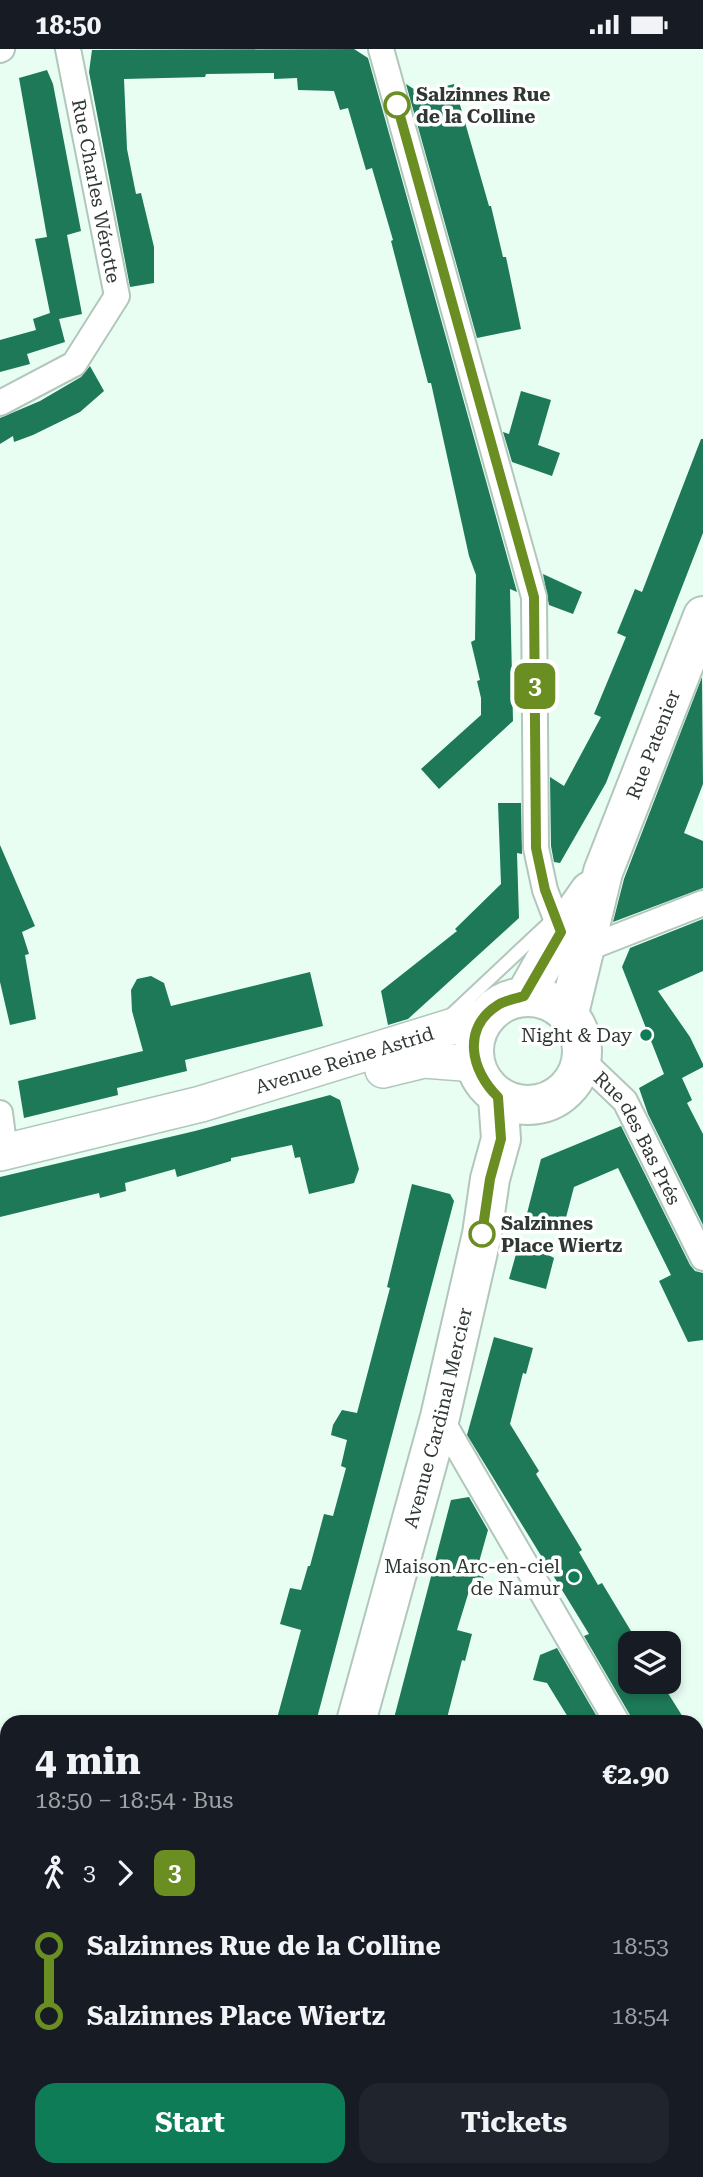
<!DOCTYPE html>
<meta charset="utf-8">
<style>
:root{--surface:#171b24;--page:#20242c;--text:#f1f3f6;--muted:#9ea1a6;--accent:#0f7c58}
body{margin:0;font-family:"Roboto Serif",serif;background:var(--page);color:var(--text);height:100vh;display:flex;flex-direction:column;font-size:26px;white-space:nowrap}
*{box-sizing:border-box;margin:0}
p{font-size:23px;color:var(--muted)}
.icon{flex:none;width:38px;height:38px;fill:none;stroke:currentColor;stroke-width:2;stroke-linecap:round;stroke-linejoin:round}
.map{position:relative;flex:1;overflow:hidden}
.side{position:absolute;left:0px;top:1666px;width:704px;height:462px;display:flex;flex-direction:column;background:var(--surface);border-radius:21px 21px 0 0;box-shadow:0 4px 10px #0003}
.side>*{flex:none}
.badge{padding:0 14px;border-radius:10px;font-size:24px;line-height:46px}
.buttons{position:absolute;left:618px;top:1582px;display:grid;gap:14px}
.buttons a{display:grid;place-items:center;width:63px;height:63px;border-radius:14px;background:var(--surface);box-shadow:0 4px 10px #0003;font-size:35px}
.map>.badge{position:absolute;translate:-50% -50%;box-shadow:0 0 0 4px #fff}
.legs{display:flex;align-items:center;gap:10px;height:77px;padding:0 35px;font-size:23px}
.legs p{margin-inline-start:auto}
.head{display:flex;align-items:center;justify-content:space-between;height:119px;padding:0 35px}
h1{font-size:38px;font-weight:700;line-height:52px}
.button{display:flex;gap:14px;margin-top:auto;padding:14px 35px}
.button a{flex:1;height:80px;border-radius:21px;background:var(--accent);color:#fff;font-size:28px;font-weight:700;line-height:80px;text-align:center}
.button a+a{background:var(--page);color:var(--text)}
ul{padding:0 35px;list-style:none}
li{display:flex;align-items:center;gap:24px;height:70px;font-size:26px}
li i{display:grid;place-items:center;width:10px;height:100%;margin:0 9px;background:currentColor}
li i::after{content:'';width:18px;height:18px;margin:-9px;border:5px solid;border-radius:50%;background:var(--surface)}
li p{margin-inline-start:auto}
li:first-child i{background:linear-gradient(#0000 50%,currentColor 0)}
li:last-child i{background:linear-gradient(currentColor 50%,#0000 0)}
.status{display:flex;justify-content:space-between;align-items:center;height:49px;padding:0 35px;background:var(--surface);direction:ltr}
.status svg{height:19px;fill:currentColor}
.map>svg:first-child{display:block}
.building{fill:#1d7957}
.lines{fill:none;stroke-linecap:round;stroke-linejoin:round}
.service-casing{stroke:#b2c7bc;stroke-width:16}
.minor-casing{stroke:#b2c7bc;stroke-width:28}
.secondary-casing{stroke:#b2c7bc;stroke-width:38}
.primary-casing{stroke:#b2c7bc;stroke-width:42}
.service{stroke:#fff;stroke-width:12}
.minor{stroke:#fff;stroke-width:24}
.secondary{stroke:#fff;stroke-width:35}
.primary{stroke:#fff;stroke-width:38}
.line-1-casing{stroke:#fff;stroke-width:16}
.line-1{stroke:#6b8e23;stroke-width:10}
.stop-1-dot{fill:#fff;stroke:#6b8e23;stroke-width:3.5}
.poi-dot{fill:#0f7c58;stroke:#fff;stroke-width:2.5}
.labels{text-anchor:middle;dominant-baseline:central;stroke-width:7;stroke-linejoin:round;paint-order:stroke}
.stop-label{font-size:19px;font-weight:bold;fill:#303834;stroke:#fff;text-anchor:start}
.street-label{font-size:19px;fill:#303834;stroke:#fff}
.poi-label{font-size:19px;fill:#303834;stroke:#fff;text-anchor:end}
</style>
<div class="status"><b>18:50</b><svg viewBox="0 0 49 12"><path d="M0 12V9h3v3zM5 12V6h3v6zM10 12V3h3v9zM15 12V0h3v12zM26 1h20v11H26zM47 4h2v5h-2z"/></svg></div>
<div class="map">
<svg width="703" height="2128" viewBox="0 0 703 2128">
<rect width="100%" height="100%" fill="#e8fef3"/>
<g class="building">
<path d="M 354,0 L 368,9 L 517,543 L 510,540 L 513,672 L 439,740 L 421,720 L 481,666 L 481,649 L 477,632 L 480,631 L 471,593 L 475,591 L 476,526 L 469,507 L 431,334 L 428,334 L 391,192 L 393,191 L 372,119 L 366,121 L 348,59 L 340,61 L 334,42 L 298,41 L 297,29 L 274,30 L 274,24 L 206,25 L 205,28 L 124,30 L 127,100 L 136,145 L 141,144 L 154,198 L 154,234 L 130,238 L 89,23 L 92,1 Z"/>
<path d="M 47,21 L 53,35 L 81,182 L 67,186 L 82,265 L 59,270 L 65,293 L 27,305 L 30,315 L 0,323 L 0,291 L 36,281 L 33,270 L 50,264 L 35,190 L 47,188 L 19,29 Z"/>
<path d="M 406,35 L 420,44 L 454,35 L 489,157 L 491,157 L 503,208 L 506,208 L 521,280 L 477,289 Z"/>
<path d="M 90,317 L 104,342 L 80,363 L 33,386 L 14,393 L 13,387 L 0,395 L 0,369 L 40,352 L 81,328 Z"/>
<path d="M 521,342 L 551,351 L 538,396 L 560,404 L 552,427 L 512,413 L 503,383 L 509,385 Z"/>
<path d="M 701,390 L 703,390 L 703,484 L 606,734 L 560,814 L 554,813 L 551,797 L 550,728 L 564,737 L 601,668 L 594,665 L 626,588 L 617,584 L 635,540 L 642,543 Z"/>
<path d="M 543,525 L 582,543 L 573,565 L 549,556 Z"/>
<path d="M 702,628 L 703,735 L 684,784 L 703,792 L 703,839 L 613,873 L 624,830 Z"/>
<path d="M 498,754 L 521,754 L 522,805 L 517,804 L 519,869 L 408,970 L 388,976 L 381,942 L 457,882 L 455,880 L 501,835 Z"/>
<path d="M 0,796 L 35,877 L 22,883 L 29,905 L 25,906 L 36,970 L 10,976 L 0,933 Z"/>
<path d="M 703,870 L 703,922 L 658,942 L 690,988 L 703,1015 L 703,1018 L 682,1029 L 692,1051 L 687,1054 L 703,1085 L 703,1176 L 648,1065 L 639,1039 L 664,1025 L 622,918 L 630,899 Z"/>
<path d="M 310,923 L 323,977 L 185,1011 L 187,1022 L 117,1039 L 118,1046 L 24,1069 L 18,1032 L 143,1002 L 132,962 L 131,941 L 137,930 L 151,927 L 164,934 L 171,957 Z"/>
<path d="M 330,1046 L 340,1051 L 359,1120 L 354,1134 L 309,1145 L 300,1108 L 295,1109 L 292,1096 L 231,1109 L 231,1112 L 177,1128 L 175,1120 L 125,1134 L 126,1142 L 100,1149 L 99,1144 L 0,1168 L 0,1128 L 195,1082 Z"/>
<path d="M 621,1077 L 690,1216 L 695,1222 L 703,1224 L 703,1291 L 688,1293 L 659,1232 L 671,1226 L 618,1119 L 574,1138 L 563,1180 L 524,1176 L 541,1110 Z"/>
<path d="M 412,1135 L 450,1145 L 454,1152 L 316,1673 L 276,1673 L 301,1581 L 280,1575 L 290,1539 L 301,1541 L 308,1517 L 310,1517 L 324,1465 L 333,1467 L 346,1419 L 341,1417 L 347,1391 L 331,1386 L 333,1376 L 342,1361 L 357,1364 L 390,1239 L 387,1238 Z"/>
<path d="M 520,1191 L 554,1209 L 546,1240 L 509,1230 Z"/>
<path d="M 494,1288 L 533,1299 L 526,1325 L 523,1324 L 510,1375 L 539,1422 L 536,1425 L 582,1501 L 579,1503 L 598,1536 L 602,1534 L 637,1592 L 630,1594 L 630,1633 L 661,1633 L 686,1673 L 632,1673 L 630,1666 L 584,1587 L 589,1585 L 467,1386 Z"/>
<path d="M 469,1448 L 488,1481 L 479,1513 L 484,1531 L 473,1529 L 457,1581 L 472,1585 L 465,1612 L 462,1611 L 446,1673 L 393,1673 L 451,1451 Z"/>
<path d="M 557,1599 L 600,1673 L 571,1673 L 547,1634 L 533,1631 L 540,1606 Z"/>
</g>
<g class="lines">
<defs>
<path id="service" d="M 450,967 L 549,874"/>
<g id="minor">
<path d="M 381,0 L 534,548 L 536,799 L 545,841 L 561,883"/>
<path d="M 0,1 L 2,0"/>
<path d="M 0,354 L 74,315 L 117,247 L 68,0"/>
<path d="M 583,901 L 703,854"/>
<path id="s1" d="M 583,1012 L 625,1052 L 703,1209"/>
<path d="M 0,1064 L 5,1103"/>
<path d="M 440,1368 L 617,1673"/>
<path d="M 696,1809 L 703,1820"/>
</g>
<g id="secondary">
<path d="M 383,1021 L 424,1011 L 475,1015"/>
<path id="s2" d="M 0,1104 L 201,1055 L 486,967"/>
<path d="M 696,2086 L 703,2082"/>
<path d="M 628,2128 L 639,2121"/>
</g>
<g id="primary">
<path d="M 525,947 L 561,883 L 590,842"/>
<circle cx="528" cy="1002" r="54"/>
<path id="s3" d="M 569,964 L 603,823 L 703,567"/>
<path id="s4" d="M 356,1673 L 440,1368 L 482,1185 L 490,1130 L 501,1090 L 498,1048"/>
<path d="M 233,2128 L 235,2121"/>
</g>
</defs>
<use href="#service" class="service-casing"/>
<use href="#minor" class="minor-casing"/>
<use href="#secondary" class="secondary-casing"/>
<use href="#primary" class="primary-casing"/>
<use href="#service" class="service"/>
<use href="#minor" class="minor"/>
<use href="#secondary" class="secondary"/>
<use href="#primary" class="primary"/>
</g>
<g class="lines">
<defs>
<path id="line-1" d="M 397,56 L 534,548 L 536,799 L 545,841 L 561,883 L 524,947 C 516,950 505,951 498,956 C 461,979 471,1022 498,1048 L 501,1090 L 490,1130 L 482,1185"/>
</defs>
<use href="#line-1" class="line-1-casing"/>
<use href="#line-1" class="line-1"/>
</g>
<g class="stop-1-dot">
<circle cx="397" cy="56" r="12"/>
<circle cx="482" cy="1185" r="12"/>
</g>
<g class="poi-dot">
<circle cx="646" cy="986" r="7"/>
<circle cx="574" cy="1528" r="7"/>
</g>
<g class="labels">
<g class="stop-label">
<text x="416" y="45">Salzinnes Rue<tspan x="416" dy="22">de la Colline</tspan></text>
<text x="501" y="1174">Salzinnes<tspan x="501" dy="22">Place Wiertz</tspan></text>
</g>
<g class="street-label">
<text transform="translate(96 142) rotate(79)">Rue Charles Wérotte</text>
<text stroke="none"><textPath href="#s3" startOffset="282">Rue Patenier</textPath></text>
<text stroke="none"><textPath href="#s2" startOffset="357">Avenue Reine Astrid</textPath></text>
<text stroke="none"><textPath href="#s1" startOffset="96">Rue des Bas Prés</textPath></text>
<text stroke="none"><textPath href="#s4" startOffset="315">Avenue Cardinal Mercier</textPath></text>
</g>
<g class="poi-label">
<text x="632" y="986">Night &amp; Day</text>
<text x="560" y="1517">Maison Arc-en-ciel<tspan x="560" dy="22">de Namur</tspan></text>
</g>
</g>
</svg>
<div class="buttons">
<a><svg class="icon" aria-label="layers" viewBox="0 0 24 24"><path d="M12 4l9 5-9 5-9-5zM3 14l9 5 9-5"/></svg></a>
</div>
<b class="badge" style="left:535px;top:637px;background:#6b8e23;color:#fff">3</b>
<section class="side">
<div class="head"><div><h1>4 min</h1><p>18:50 – 18:54 · Bus</p></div><b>€2.90</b></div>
<div class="legs"><svg class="icon" aria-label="walk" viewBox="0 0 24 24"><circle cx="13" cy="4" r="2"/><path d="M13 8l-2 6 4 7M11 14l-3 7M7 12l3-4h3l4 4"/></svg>3<svg class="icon" aria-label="forward" viewBox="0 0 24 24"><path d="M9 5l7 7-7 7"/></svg><b class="badge" style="background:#6b8e23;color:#fff">3</b></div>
<ul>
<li><i style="color:#6b8e23"></i><b>Salzinnes Rue de la Colline</b><p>18:53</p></li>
<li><i style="color:#6b8e23"></i><b>Salzinnes Place Wiertz</b><p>18:54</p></li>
</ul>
<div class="button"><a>Start</a><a>Tickets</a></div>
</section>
</div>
